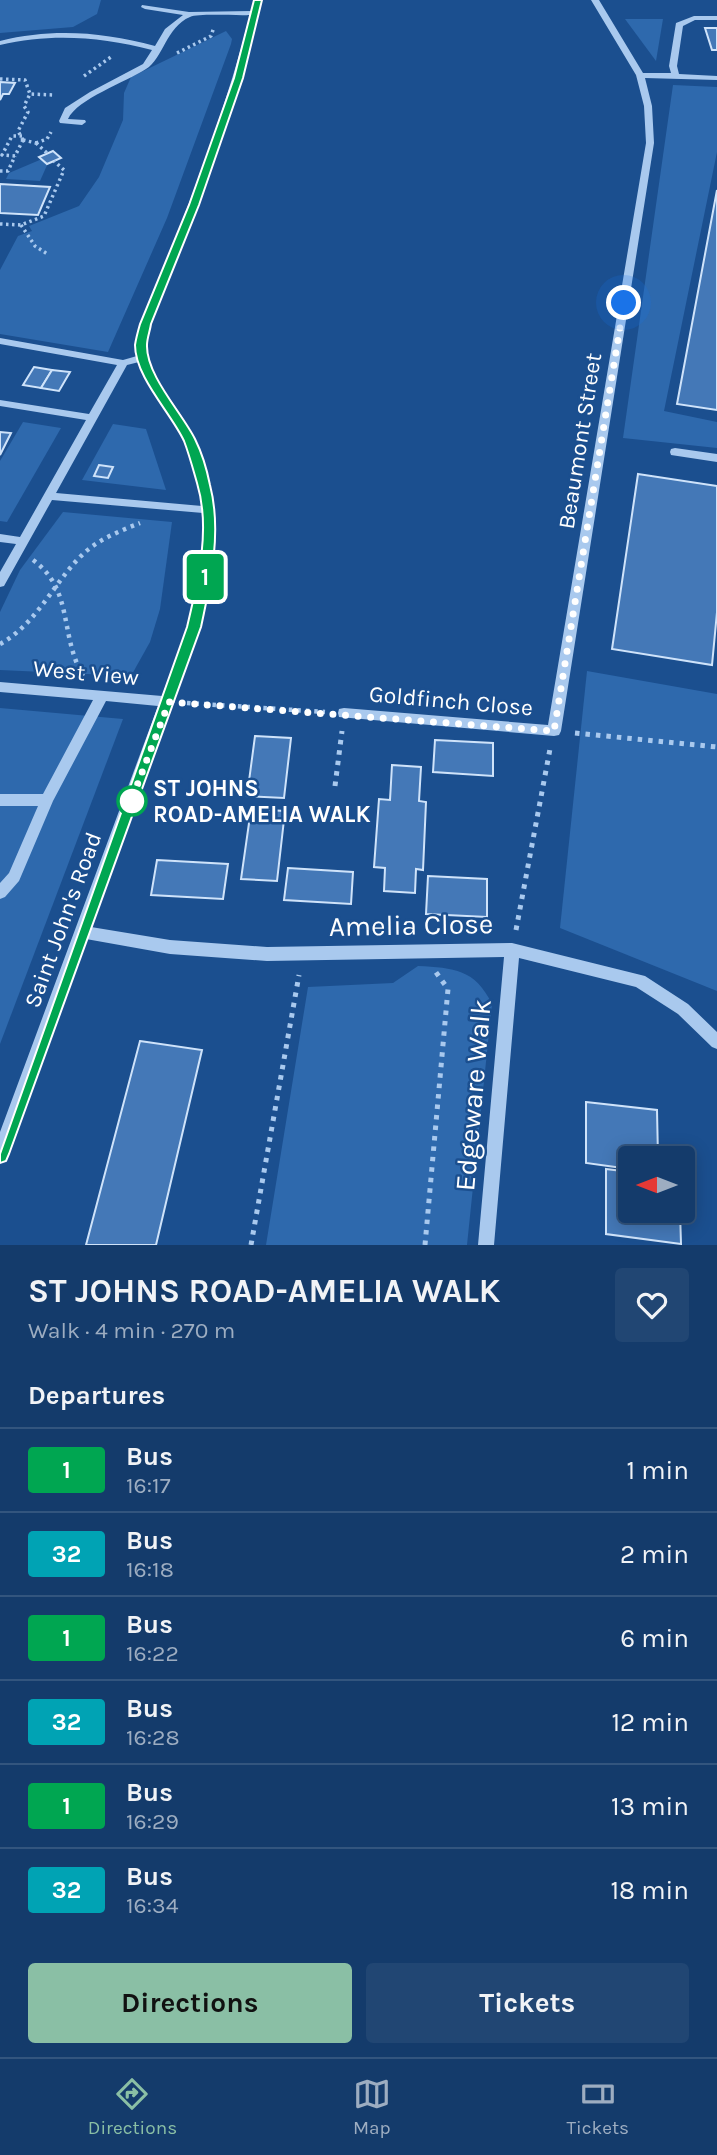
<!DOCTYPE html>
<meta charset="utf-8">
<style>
:root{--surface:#143b6b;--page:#214673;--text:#f1f3f6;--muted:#9dadc1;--line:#33557e;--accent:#8abfa5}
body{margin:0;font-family:Karla,sans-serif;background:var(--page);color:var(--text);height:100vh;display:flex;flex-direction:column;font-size:26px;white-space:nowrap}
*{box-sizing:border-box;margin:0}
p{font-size:23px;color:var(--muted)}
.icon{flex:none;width:38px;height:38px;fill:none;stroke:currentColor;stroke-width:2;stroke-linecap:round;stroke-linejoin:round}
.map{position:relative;height:1245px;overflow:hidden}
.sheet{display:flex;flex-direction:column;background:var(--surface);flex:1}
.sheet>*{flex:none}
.badge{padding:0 14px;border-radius:5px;font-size:24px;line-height:46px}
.needle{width:46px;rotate:270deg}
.fabs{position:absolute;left:618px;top:1146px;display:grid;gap:14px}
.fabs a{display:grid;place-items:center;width:77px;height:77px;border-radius:7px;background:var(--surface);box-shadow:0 4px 18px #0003,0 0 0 2px var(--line);font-size:35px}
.you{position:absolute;width:35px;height:35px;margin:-18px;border:5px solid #fff;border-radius:50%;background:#1a73e8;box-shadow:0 0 0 10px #1a73e833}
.map>.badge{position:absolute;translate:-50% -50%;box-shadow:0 0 0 4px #fff}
h2{padding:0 28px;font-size:26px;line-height:63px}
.round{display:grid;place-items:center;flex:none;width:74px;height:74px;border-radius:7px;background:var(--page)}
.overview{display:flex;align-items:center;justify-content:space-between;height:119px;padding:0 28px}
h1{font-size:33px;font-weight:700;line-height:52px}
.action{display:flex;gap:14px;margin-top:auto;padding:14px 28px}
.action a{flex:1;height:80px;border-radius:7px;background:var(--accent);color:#111;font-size:28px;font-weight:700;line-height:80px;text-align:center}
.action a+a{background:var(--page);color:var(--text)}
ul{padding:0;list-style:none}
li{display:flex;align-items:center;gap:21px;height:84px;padding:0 28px;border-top:2px solid var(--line)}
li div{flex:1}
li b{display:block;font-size:26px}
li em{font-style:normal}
li .badge{min-width:77px;font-weight:700;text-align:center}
.tabs{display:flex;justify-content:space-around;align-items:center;height:98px;border-top:2px solid var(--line);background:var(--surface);font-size:19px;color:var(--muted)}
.tabs a{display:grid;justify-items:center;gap:4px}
.tabs .on{color:var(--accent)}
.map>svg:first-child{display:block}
.green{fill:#2e69ad}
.building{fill:#4478b7;stroke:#cfe3fa;stroke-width:2}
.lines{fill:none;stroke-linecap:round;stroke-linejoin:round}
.path-far2{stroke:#a9c9ee;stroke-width:3.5;stroke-dasharray:2.5 3.5;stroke-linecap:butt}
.path-far1{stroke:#a9c9ee;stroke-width:4.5;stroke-dasharray:3.5 5;stroke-linecap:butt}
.path{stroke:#a9c9ee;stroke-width:5;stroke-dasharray:4.5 6;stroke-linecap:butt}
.minor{fill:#a9c9ee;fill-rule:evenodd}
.line{fill:#00a651;stroke:#fff;stroke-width:2}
.walk{stroke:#fff;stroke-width:7;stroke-dasharray:0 12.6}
.stop-dot{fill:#fff;stroke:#00a651;stroke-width:3.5}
.labels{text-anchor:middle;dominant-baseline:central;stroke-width:5;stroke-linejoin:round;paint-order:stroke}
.street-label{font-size:23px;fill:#fff;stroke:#1b4f8f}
.stop-label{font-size:23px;font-weight:bold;fill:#fff;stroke:#1b4f8f;text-anchor:start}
.near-street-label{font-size:28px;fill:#fff;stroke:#1b4f8f}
</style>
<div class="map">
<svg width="717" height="1245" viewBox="0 0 717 1245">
<rect width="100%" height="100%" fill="#1b4f8f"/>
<g class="green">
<path d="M 0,0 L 101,0 L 97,14 L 73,27 L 0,33 Z"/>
<path d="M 625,19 L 663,19 L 656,61 Z"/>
<path d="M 226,31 L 232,39 L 231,44 L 167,218 L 108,352 L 0,334 L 0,270 L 18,236 L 32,231 L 29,226 L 79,206 L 99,177 L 123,120 L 124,93 L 131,77 Z"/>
<path d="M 673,85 L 717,87 L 717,152 L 664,411 L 717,422 L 717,448 L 623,438 Z"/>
<path d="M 42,159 L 48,163 L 40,181 L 6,179 L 9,173 Z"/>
<path d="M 23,422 L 61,428 L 7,522 L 0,521 L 0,461 Z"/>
<path d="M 113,424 L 146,429 L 166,490 L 82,480 Z"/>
<path d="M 63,512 L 172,522 L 160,609 L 150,642 L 131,676 L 0,670 L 0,612 L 20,570 Z"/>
<path d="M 587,671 L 717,694 L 717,991 L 560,928 Z"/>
<path d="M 0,708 L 123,719 L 0,1044 Z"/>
<path d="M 418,966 C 454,968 475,969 492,1004 L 467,1245 L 266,1245 L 308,987 L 393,983 Z"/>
</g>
<g class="building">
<path d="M 705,28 L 717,28 L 717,50 L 712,50 Z"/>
<path d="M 0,82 L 15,83 L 9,94 L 3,94 L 0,100 Z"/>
<path d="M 53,151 L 61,158 L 47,164 L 39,157 Z"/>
<path d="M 0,184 L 50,187 L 38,215 L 0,213 Z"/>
<path d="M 717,190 L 717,410 L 677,404 Z"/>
<path d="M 34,367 L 52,370 L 41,388 L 23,385 Z"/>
<path d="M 52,370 L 70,372 L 59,391 L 41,388 Z"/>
<path d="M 0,432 L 11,433 L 0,455 Z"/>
<path d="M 99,465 L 113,467 L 108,478 L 94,476 Z"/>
<path d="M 638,474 L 717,486 L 717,612 L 712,665 L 612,649 Z"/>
<path d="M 255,736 L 291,738 L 284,798 L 247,796 Z"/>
<path d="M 435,740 L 493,743 L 493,776 L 433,772 Z"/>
<path d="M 392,765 L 421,767 L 419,801 L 426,802 L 423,870 L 416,869 L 415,893 L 384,891 L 385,868 L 374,867 L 379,799 L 390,800 Z"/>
<path d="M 251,809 L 285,811 L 277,881 L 241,879 Z"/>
<path d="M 157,860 L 228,864 L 223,899 L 151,895 Z"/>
<path d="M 288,868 L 353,872 L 351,904 L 284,900 Z"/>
<path d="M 428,876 L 487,879 L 487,917 L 426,914 Z"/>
<path d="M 140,1041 L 202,1050 L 156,1245 L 86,1245 Z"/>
<path d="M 586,1102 L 657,1110 L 658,1158 L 630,1158 L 630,1169 L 586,1163 Z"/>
<path d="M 606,1169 L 630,1172 L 630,1211 L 680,1211 L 681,1244 L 606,1234 Z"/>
</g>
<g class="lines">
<g class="path-far2">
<path d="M 177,53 L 211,36 L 214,27"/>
<path d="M 84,76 L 111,57"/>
<path d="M 0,79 L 25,80 L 30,94"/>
<path d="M 22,136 L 12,136 L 2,155 L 15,156 L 23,140"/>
<path d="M 23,140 L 18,131 L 28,112 L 24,106 L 30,94 L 55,95"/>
<path d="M 23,140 L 36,143"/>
<path d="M 36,143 L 47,139 L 51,132"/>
<path d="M 36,143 L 48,154"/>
<path d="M 0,171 L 8,171 L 15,156"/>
<path d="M 0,224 L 21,225 L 44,216 L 64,170 L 54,161"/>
<path d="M 21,225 L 35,246 L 49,255"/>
</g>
<g class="path-far1">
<path d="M 33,560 C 74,590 59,634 83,676"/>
<path d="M 0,644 C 38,623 53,583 83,554 C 99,539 120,531 140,523"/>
<path d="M 187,703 L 325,712"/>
</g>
<g class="path">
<path d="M 575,733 L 717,747"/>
<path d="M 335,786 L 342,731"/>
<path d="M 516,930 L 550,749"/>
<path d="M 251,1245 L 299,975"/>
<path d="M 425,1245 L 448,989 L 435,971"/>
</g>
<g class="minor">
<path d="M 254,0 L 262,0 L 242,78 L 199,204 L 151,324 C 146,341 146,352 151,369 C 164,394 185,416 196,443 C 234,534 206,612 174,699 L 175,702 L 171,706 L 91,927 L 170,940 L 267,947 L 512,943 L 645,976 L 688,1004 L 717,1032 L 717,1049 L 712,1047 L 678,1014 L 636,987 L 519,958 L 494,1245 L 478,1245 L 504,957 L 267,961 L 170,954 L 86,939 L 8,1154 L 6,1160 L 0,1162 L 0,1132 L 158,706 L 106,701 L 53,801 L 19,881 L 5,897 L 0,899 L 0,883 L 9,873 L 38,806 L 0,806 L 0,794 L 43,794 L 93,700 L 0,692 L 0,682 L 162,696 C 184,638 208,577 203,513 L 52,500 L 4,586 L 0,587 L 0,572 L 16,544 L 0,542 L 0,534 L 20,537 L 86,420 L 0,406 L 0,400 L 89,414 L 117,365 L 0,344 L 0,338 L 123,360 L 137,356 L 136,342 L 141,324 C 182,223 223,121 250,15 C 238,16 199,13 190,17 C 166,27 163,59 146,69 C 126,82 77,99 68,119 L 85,120 L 86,122 L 82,125 L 60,123 L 59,121 L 65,108 L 90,92 L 143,64 L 152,50 C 101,37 52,33 0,45 L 0,41 C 53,28 102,32 155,46 L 165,29 L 183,15 L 145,9 L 141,7 L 142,5 L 189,12 L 251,11 ZM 139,362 C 147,387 164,406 177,428 C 191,451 199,479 202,506 L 56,493 L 127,365 Z"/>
<path d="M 591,0 L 599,0 L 643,73 L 671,73 L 669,66 L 676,23 L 694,16 L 717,16 L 717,20 L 695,20 L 683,26 L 677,66 L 679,74 L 717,76 L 717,80 L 645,78 L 652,106 L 654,143 L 561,731 L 559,735 L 554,736 L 339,717 L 338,713 L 339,709 L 344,708 L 548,725 L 646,143 L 644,106 L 636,75 Z"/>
<path d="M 675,448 L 717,454 L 717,462 L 671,455 L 670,452 L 671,449 Z"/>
</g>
</g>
<path class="line" d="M 254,0 L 262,0 L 243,78 L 199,205 L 151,324 C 150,331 147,338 147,345 C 146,375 182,413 195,439 C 202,453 207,470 210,485 C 222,531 211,581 201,627 L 9,1154 L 6,1161 L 0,1163 L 0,1154 L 187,627 C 198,581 211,529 197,483 C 193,469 189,454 184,441 C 171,413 135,377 135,345 C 136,338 138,331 140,324 L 189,205 L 234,78 Z"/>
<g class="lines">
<path class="walk" d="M 132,801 L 130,804 L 169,702 L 554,731 L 624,303"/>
</g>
<circle class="stop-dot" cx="132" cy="801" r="14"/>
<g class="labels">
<g class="street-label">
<text transform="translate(580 441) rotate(-81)">Beaumont Street</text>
<text transform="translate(86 673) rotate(5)">West View</text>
<text transform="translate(451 701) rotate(5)">Goldfinch Close</text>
<text transform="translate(63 920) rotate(-70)">Saint John's Road</text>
</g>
<g class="stop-label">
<text x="153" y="788">ST JOHNS<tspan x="153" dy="26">ROAD-AMELIA WALK</tspan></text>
</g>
<g class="near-street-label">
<text transform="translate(411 925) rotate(-1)">Amelia Close</text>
<text transform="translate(473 1095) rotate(-85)">Edgeware Walk</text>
</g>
</g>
</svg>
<div class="fabs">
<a><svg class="needle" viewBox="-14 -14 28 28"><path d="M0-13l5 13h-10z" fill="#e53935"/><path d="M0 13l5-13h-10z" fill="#9dadc1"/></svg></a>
</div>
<div class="you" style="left:624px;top:303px"></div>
<b class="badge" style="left:205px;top:577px;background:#00a651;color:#fff">1</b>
</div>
<section class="sheet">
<div class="overview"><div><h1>ST JOHNS ROAD-AMELIA WALK</h1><p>Walk · 4 min · 270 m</p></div><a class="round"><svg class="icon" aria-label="heart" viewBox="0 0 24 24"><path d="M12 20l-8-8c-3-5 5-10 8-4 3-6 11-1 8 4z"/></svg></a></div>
<h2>Departures</h2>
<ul>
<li><span class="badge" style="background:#00a651;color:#fff">1</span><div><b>Bus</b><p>16:17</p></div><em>1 min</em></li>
<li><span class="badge" style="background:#00a3b4;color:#fff">32</span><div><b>Bus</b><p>16:18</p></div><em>2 min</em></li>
<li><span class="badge" style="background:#00a651;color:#fff">1</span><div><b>Bus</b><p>16:22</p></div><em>6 min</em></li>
<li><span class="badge" style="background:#00a3b4;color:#fff">32</span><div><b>Bus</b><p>16:28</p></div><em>12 min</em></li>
<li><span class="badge" style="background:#00a651;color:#fff">1</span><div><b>Bus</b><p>16:29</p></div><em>13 min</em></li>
<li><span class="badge" style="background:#00a3b4;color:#fff">32</span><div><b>Bus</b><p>16:34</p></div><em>18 min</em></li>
</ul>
<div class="action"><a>Directions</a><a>Tickets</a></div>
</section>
<nav class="tabs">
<a class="on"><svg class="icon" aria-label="directions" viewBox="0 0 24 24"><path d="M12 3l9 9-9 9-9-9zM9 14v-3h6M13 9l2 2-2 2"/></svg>Directions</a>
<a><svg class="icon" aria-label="map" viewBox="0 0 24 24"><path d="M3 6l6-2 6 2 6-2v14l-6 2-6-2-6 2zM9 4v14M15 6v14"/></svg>Map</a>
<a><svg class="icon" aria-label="tickets" viewBox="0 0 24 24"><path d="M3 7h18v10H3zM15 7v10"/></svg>Tickets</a>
</nav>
